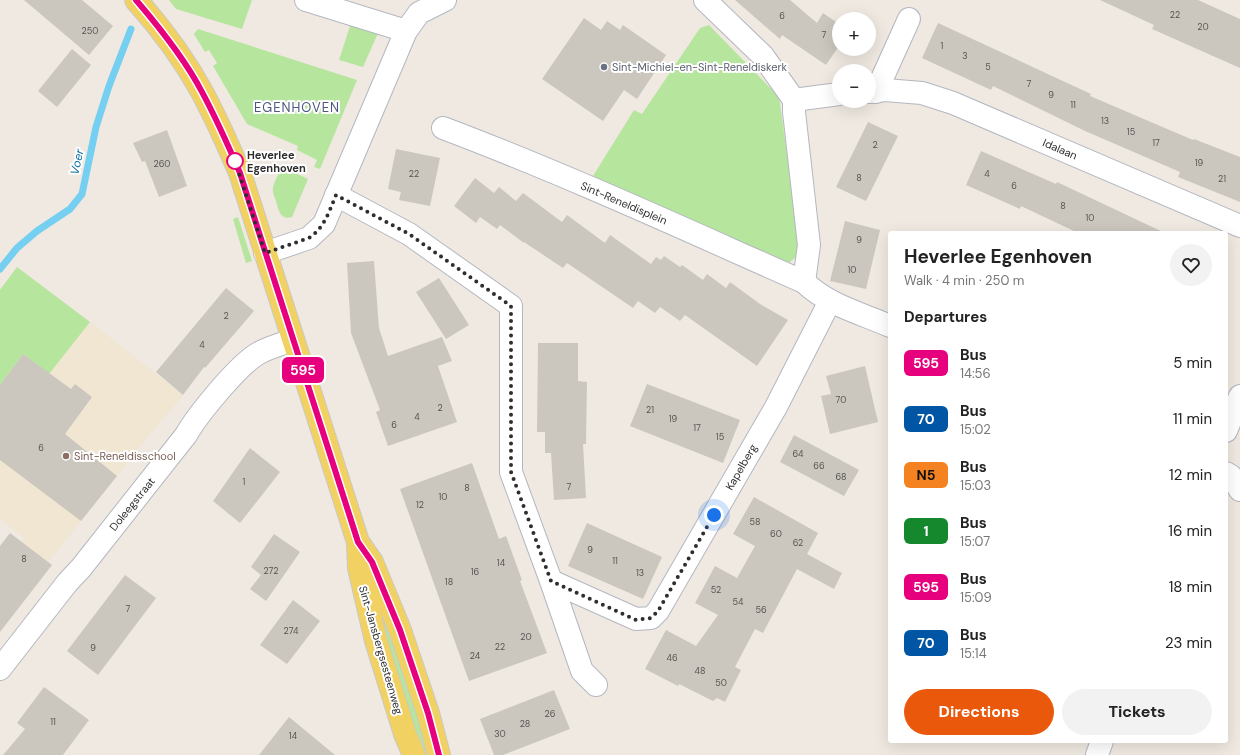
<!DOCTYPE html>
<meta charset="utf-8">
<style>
:root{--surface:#fff;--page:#f2f2f2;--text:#222;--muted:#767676;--accent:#ea580c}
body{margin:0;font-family:"DM Sans",sans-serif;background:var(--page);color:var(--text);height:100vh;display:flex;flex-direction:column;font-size:15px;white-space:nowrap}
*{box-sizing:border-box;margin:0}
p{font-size:13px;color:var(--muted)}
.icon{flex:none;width:22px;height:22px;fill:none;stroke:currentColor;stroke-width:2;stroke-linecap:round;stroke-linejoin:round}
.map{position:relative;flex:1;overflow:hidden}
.panel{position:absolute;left:888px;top:231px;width:340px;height:512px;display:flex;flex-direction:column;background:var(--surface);border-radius:4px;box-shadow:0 4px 16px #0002}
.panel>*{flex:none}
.badge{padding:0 8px;border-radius:6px;font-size:14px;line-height:26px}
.tools{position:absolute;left:832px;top:12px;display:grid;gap:8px}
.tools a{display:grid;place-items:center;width:44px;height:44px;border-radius:50%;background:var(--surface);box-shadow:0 4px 16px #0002;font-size:20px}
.you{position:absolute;width:20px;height:20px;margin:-10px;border:3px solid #fff;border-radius:50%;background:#1a73e8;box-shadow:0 0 0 6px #1a73e833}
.map>.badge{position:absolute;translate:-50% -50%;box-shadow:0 0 0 2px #fff}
h2{padding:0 16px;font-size:15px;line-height:36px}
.round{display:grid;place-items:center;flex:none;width:42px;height:42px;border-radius:21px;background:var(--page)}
.overview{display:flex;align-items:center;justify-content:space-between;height:68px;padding:0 16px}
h1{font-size:19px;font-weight:700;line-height:30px}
.button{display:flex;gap:8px;margin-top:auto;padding:8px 16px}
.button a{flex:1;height:46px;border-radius:24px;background:var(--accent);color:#fff;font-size:16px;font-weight:700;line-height:46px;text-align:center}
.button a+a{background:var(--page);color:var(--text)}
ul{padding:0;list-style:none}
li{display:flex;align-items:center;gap:12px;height:56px;padding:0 16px}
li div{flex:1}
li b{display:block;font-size:15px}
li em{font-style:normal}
li .badge{min-width:44px;font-weight:700;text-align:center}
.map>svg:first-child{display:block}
.education{fill:#f0e6d1}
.green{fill:#b6e59e}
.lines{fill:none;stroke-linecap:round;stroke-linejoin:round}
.stream{stroke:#75cff0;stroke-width:7}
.building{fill:#cbc7bf}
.minor-casing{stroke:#b4b7c1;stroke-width:24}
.major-casing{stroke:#c9c9c9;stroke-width:24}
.minor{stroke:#fff;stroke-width:22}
.major{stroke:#f2d163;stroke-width:22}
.line-casing{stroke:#fff;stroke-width:9}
.line{stroke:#e6007e;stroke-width:6}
.walk{stroke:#2e2e2e;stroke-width:4;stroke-dasharray:0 7.2}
.worship-dot{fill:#6b7280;stroke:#fff;stroke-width:1.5}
.stop-dot{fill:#fff;stroke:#e6007e;stroke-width:2}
.education-dot{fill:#8d6e63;stroke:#fff;stroke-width:1.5}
.labels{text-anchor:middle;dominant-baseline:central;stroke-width:4;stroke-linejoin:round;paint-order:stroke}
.number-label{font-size:9px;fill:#555452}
.worship-label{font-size:11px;fill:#5b616d;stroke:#fff;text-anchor:start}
.street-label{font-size:11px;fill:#2e2e2e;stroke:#fff}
.stop-label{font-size:11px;font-weight:bold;fill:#2e2e2e;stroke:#fff;text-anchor:start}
.education-label{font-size:11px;fill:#785e54;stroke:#fff;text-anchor:start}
.water-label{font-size:12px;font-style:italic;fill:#0d6fa3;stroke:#fff}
.quarter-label{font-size:13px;letter-spacing:1px;fill:#4d5680;stroke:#fff}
</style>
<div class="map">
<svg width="1240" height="755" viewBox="0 0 1240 755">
<rect width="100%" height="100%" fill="#efe9e1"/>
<path class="education" d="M 90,322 L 183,395 L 160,423 L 159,423 L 48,562 L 22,542 L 24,538 L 0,519 L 0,436 Z"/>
<g class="green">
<path d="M 169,0 L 252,0 L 242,29 L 176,9 Z"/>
<path d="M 351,23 L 379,31 L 363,67 L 339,60 Z"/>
<path d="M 709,25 L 779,97 L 801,253 L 785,266 L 593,176 L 634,110 L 642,114 L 700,28 Z"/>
<path d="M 198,29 L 357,80 L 320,169 L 314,167 L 317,160 L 297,150 L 298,146 L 247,124 L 213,66 L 217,63 L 209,50 L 205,52 L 194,34 Z"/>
<path d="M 282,167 L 308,179 L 292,217 C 280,221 278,209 276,201 C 275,197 272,193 273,188 C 274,181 279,174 282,167 Z"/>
<path d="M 238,217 L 252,261 L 246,263 L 233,219 Z"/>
<path d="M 17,267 L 90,322 L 49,374 L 23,354 L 0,385 L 0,290 Z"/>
<path d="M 372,578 L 432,755 L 420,755 L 368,579 Z"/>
</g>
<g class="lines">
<path class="stream" d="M 0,269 L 17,248 L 37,231 L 70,209 L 82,194 L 96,127 L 109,86 L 131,29"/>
</g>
<g class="building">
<path d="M 24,0 L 82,0 L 113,26 L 89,55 Z"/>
<path d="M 735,0 L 790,0 L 817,23 L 823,13 L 839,24 L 839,46 L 826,65 L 782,35 L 780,39 Z"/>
<path d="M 1100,0 L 1198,0 L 1240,19 L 1240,68 L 1152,29 L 1154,25 Z"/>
<path d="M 584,18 L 601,30 L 607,21 L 620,30 L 623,25 L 666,55 L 637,99 L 624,90 L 603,121 L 542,79 Z"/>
<path d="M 938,23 L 1091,94 L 1090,96 L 1193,140 L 1194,139 L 1240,157 L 1240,202 L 1178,177 L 1180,172 L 1085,131 L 993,86 L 991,90 L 922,58 Z"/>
<path d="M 72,49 L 91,65 L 57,107 L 38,91 Z"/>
<path d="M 868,122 L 898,136 L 866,201 L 836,187 Z"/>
<path d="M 167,130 L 187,186 L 159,197 L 145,161 L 142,162 L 133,143 Z"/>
<path d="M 396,149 L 440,158 L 430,206 L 399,200 L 401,192 L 388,189 Z"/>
<path d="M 981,151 L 1056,184 L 1057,182 L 1165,233 L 1078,233 L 1021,206 L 1020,209 L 966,185 Z"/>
<path d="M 475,178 L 494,193 L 499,187 L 516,201 L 523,193 L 562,222 L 567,215 L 605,243 L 610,235 L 651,264 L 656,257 L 661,260 L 664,256 L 680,267 L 682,265 L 703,280 L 707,274 L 726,288 L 730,282 L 760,304 L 788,320 L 757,366 L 685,315 L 680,321 L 660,307 L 655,313 L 638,301 L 633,308 L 567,263 L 563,268 L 524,242 L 524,243 L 500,225 L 497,229 L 480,217 L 476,223 L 454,206 Z"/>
<path d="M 845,221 L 880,230 L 866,289 L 830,281 Z"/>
<path d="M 374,261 L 379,328 L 388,356 L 442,337 L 452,361 L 438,366 L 457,422 L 388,446 L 376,412 L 380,410 L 351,333 L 347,263 Z"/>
<path d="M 439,278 L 469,325 L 446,339 L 416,292 Z"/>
<path d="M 226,288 L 254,311 L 205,368 L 204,367 L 183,395 L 156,372 Z"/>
<path d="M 538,343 L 578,343 L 578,381 L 587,382 L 586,444 L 583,444 L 586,498 L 554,500 L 551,453 L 545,453 L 545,432 L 537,432 Z"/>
<path d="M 23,354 L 71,389 L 75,384 L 92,397 L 65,434 L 117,476 L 81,521 L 0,460 L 0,385 Z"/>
<path d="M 865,366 L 878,422 L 830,434 L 821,396 L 831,394 L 826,376 Z"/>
<path d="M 647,384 L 740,420 L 723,463 L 630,426 Z"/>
<path d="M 794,435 L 859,470 L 844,496 L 780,462 Z"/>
<path d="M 250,448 L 280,472 L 240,523 L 213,501 Z"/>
<path d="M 472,463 L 499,539 L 506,536 L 522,580 L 520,581 L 547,653 L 469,681 L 400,489 Z"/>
<path d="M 754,497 L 818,533 L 807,554 L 842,573 L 834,589 L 797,569 L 763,633 L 755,629 L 735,667 L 741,670 L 725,702 L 717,698 L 713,701 L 679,684 L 678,686 L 645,669 L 666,630 L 696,646 L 718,615 L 695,603 L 715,566 L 737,578 L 755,546 L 733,534 Z"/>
<path d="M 587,523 L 662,557 L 643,599 L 568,566 Z"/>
<path d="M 10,533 L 52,565 L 0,632 L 0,546 Z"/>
<path d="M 274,534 L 300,552 L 266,601 L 250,589 L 261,575 L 251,567 Z"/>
<path d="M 125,575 L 156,598 L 98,675 L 67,651 Z"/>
<path d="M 293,600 L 320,621 L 287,664 L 260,645 Z"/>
<path d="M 44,687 L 89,720 L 63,755 L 3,755 L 25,729 L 17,723 Z"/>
<path d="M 554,690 L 570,729 L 503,755 L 494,755 L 480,719 Z"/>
<path d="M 289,717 L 335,755 L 259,755 Z"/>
</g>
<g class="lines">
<defs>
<g id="minor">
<path d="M 306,0 L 406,31"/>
<path d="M 705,0 L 763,56 L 794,100 L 794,112 L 809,245 L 804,282"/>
<path d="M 869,92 L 885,90 L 922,93 L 953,103 L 1240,226"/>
<path d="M 876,92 L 909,19"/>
<path d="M 794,100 L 839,94"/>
<path d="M 443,128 C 565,174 684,229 804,282 C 828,305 860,313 890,326"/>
<path d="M 336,195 L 409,234 L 511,306 L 511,472 L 551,581"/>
<path d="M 265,253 L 309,238 L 324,224 L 406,31 L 419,13 L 445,0"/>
<path d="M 1226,431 L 1240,396"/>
<path d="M 1226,473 L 1231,476 L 1240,490"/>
<path d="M 0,669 L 67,583 L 81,568 L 186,435 C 198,414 239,364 259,353 C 270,347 282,344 293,340"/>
<path d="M 596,685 L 582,671 L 551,581 L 636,619 L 651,618 L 658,611 L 776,407 L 830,301"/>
<path d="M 1097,755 L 1102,741"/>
</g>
<g id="major">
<path d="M 136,0 C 161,28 184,59 202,92 C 216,118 228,145 240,173 L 358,542 L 372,562 L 400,630 L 428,713 L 439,755"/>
<path d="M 358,543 L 359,568 L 376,641 L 405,734 L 414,755"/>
</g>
</defs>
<use href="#minor" class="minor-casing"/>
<use href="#major" class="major-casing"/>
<use href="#minor" class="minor"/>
<use href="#major" class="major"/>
</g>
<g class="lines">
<defs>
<path id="line" d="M 136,0 C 160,28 185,59 202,92 C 216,118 228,145 240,173 L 358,542 L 372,562 L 400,630 L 428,713 L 439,755"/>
</defs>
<use href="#line" class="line-casing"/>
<use href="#line" class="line"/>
<path class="walk" d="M 235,161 L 265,253 L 309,238 C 324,228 329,212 336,195 L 409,234 L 511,306 L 511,472 L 551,581 L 636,620 L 651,618 L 658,611 L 714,515"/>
</g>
<circle class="worship-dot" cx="604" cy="67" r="4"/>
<circle class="stop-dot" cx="235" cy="161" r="8"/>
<circle class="education-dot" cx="66" cy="456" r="4"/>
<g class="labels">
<g class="number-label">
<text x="1175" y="15">22</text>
<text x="782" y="16">6</text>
<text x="1203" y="27">20</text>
<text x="90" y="31">250</text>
<text x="824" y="35">7</text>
<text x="942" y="46">1</text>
<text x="965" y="56">3</text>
<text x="988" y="67">5</text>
<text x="1029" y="84">7</text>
<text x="1051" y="95">9</text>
<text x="1073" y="105">11</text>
<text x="1105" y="121">13</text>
<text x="1131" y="132">15</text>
<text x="1156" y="143">17</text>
<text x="875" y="145">2</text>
<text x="1199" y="163">19</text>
<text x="162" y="164">260</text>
<text x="414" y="174">22</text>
<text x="987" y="174">4</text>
<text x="859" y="178">8</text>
<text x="1222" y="179">21</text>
<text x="1014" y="186">6</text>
<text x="1063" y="206">8</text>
<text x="1090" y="218">10</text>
<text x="859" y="240">9</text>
<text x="852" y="270">10</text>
<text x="226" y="316">2</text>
<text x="202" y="345">4</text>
<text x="841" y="400">70</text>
<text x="440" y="408">2</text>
<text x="650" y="410">21</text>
<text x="417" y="417">4</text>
<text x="673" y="419">19</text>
<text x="394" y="425">6</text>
<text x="697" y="428">17</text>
<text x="720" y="437">15</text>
<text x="41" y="448">6</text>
<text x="798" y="454">64</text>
<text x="819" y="466">66</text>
<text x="841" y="477">68</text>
<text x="244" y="482">1</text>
<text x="569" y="487">7</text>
<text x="467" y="488">8</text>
<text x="443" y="497">10</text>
<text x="420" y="505">12</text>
<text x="755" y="522">58</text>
<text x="776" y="534">60</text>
<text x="798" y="543">62</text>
<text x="590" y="550">9</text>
<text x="24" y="559">8</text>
<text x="615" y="561">11</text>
<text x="501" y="563">14</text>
<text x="271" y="571">272</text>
<text x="475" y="572">16</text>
<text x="640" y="573">13</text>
<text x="449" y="582">18</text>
<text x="716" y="590">52</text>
<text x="738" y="602">54</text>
<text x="128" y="609">7</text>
<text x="761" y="610">56</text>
<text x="291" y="631">274</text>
<text x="526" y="637">20</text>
<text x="500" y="647">22</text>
<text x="93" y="648">9</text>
<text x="475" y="656">24</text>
<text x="672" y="658">46</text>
<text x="700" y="671">48</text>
<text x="721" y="683">50</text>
<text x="550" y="714">26</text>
<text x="53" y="722">11</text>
<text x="525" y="724">28</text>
<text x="500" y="734">30</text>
<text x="293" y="736">14</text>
</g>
<g class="worship-label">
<text x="612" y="67">Sint-Michiel-en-Sint-Reneldiskerk</text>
</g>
<g class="street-label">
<text transform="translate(1060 149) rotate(23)">Idalaan</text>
<text transform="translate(624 203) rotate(23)">Sint-Reneldisplein</text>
<text transform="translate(741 467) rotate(-60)">Kapelberg</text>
<text transform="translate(132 504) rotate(-51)">Doleegstraat</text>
<text transform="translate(381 650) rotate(74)">Sint-Jansbergsesteenweg</text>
</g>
<g class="stop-label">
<text x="247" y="155">Heverlee<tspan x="247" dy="13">Egenhoven</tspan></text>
</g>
<g class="education-label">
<text x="74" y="456">Sint-Reneldisschool</text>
</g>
<g class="water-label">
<text transform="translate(77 162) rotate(-78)">Voer</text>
</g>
<g class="quarter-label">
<text x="297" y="107">EGENHOVEN</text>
</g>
</g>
</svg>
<div class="tools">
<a>+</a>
<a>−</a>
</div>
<div class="you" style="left:714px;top:515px"></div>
<b class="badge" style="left:303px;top:370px;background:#e6007e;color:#fff">595</b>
<section class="panel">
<div class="overview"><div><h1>Heverlee Egenhoven</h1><p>Walk · 4 min · 250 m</p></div><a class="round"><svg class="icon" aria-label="heart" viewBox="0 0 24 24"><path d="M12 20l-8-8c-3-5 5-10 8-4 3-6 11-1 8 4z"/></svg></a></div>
<h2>Departures</h2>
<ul>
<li><span class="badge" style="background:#e6007e;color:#fff">595</span><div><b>Bus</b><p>14:56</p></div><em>5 min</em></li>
<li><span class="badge" style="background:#0056a4;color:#fff">70</span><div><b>Bus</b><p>15:02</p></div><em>11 min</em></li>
<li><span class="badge" style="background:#f58220;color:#111">N5</span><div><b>Bus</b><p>15:03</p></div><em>12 min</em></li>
<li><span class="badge" style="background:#15882e;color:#fff">1</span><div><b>Bus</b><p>15:07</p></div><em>16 min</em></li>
<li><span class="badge" style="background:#e6007e;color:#fff">595</span><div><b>Bus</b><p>15:09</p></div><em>18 min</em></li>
<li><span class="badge" style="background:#0056a4;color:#fff">70</span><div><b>Bus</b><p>15:14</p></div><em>23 min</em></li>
</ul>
<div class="button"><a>Directions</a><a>Tickets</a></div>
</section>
</div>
